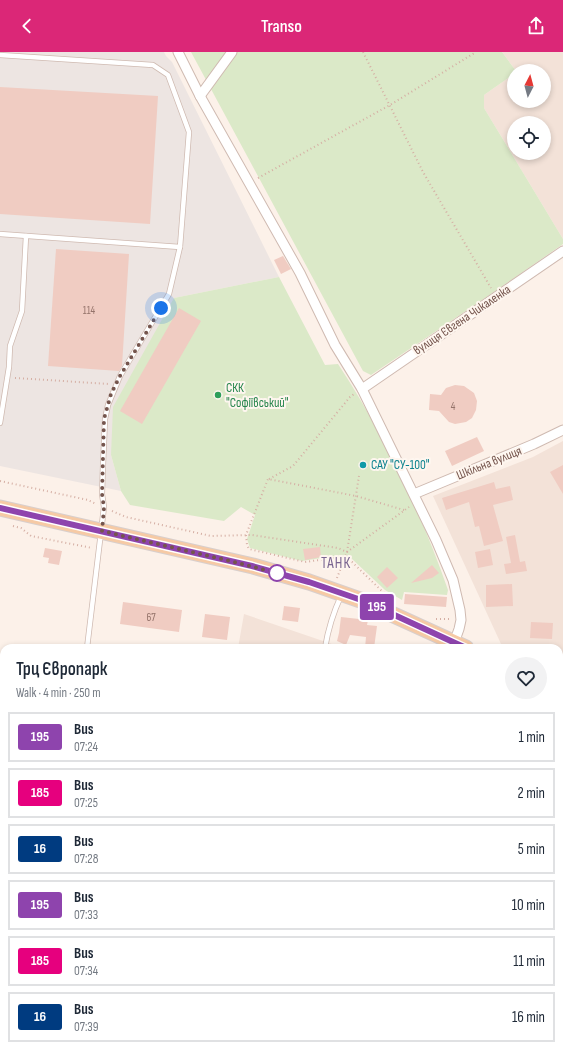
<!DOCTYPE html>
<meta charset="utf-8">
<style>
:root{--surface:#fff;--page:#f2f2f3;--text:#1f2937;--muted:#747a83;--line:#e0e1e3;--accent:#db2777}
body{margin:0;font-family:"Sofia Sans Condensed",sans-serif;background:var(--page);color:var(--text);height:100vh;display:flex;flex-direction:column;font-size:15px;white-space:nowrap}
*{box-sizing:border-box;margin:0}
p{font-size:13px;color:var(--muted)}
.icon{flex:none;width:22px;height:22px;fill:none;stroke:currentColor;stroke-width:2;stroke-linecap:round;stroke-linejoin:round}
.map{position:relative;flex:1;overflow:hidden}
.side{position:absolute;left:0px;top:592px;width:563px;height:412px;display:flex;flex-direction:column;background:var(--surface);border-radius:12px 12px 0 0;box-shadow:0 2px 6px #0003}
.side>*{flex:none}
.badge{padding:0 8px;border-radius:3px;font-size:14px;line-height:26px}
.needle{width:26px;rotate:6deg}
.fabs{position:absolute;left:507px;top:12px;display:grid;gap:8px}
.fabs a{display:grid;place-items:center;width:44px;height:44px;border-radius:50%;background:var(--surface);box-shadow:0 2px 6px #0003;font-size:20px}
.you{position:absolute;width:20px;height:20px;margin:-10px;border:3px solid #fff;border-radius:50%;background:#1a73e8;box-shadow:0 0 0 6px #1a73e833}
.map>.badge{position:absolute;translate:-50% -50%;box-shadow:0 0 0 2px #fff}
.round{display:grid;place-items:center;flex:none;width:42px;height:42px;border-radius:21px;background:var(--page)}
.head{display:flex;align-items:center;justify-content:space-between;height:68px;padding:0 16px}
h1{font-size:19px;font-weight:600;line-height:30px}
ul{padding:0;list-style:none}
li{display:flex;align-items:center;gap:12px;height:50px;margin:0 8px 6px;padding:0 8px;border:2px solid var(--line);border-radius:0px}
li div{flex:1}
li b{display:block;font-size:15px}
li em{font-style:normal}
li .badge{min-width:44px;font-weight:700;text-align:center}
header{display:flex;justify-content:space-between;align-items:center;height:52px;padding:0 16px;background:var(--accent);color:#fff;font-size:18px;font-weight:600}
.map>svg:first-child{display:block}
.residential{fill:#f3e2d8;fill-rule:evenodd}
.industrial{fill:#ede5e2}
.education{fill:#eee5f8}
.green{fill:#dbe9c8}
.building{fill:#f0ccc2}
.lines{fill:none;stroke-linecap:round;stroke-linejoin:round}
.service-casing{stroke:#cfbab1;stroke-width:6}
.minor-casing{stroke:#cfbab1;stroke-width:11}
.primary-casing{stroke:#d8cfcd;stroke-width:17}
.path{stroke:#d5afa4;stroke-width:2;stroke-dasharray:1 3;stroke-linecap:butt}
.service{stroke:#fff;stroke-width:4.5}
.minor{stroke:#fff;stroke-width:9}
.primary{stroke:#f6caa5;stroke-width:15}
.line-casing{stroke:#fff;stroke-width:9}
.line{stroke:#8e44ad;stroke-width:6}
.walk{stroke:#75554d;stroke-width:4;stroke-dasharray:0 7.2}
.leisure-dot{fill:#2e9e5b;stroke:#fef6ef;stroke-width:1.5}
.culture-dot{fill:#0f9aa8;stroke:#fef6ef;stroke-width:1.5}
.stop-dot{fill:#fff;stroke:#8e44ad;stroke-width:2}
.labels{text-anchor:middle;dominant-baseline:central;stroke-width:4;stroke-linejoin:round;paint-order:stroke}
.number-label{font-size:11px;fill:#94736a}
.street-label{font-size:13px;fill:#75554d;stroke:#fef6ef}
.leisure-label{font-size:13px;fill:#27864d;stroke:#fef6ef;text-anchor:start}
.culture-label{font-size:13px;fill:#0d838f;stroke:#fef6ef;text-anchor:start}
.quarter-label{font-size:15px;letter-spacing:1px;fill:#7a6691;stroke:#fef6ef}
</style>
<header><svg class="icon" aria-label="back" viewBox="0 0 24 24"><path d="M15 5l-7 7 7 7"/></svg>Transo<svg class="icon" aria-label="share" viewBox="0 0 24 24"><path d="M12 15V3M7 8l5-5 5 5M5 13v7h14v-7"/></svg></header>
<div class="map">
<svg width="563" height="1004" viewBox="0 0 563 1004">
<rect width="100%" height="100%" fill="#fcf1e9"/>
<g class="residential">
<path d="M 502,0 L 563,0 L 563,187 L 484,56 L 484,43 L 514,22 L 514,49 L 544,49 L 544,19 L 516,19 ZM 514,71 L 544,71 L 544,101 L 514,101 Z"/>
<path d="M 563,389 L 563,610 L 559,609 L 559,596 L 512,596 L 501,592 L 433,444 L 533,405 Z"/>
<path d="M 244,562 L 323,589 L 344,596 L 238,596 Z"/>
<path d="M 559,630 L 563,630 L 563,688 L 559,687 Z"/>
</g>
<g class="industrial">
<path d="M 0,0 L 164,0 L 166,4 L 172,10 L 279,225 L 174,246 L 111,403 L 121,439 L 0,414 Z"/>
<rect x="559" y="930" width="4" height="41"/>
</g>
<rect class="education" x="559" y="720" width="4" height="207"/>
<g class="green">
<path d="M 191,0 L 502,0 L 516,19 L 514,19 L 514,22 L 484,43 L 484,56 L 563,187 L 563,192 L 494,240 L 371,323 L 363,319 Z"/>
<path d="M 279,225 L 325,313 L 338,312 C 383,380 421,460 448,538 L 447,543 L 404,540 L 402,548 L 385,538 L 351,506 L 341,503 L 302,509 L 250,496 L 247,487 L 255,463 L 241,455 L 224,469 L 130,453 L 121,439 L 111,403 L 113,355 L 174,246 Z"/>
</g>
<g class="building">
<path d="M 0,35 L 158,44 L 150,172 L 0,162 Z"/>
<path d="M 56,197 L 129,202 L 122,314 L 119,319 L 48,314 Z"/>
<path d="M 283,204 L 291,217 L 281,222 L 274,208 Z"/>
<path d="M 179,256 L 201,269 L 142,372 L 120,359 Z"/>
<path d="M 455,333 L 464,334 L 474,341 L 477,349 L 476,358 L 472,366 L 466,370 L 455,372 L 449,370 L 439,359 L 429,358 L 430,342 L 441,343 L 446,336 Z"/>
<path d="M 477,385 L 484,399 L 452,414 L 445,399 Z"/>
<path d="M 563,413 L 563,442 L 550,420 Z"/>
<path d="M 494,430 L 496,437 L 510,434 L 513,448 L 493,453 L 503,489 L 484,494 L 479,474 L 475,475 L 469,450 L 446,458 L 442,446 Z"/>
<path d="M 515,483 L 520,510 L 525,509 L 527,519 L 506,522 L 504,512 L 511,511 L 506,485 Z"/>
<path d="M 320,495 L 321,505 L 305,508 L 303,497 Z"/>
<path d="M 45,496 L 62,499 L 59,513 L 48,511 L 49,506 L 43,505 Z"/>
<path d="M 490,497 L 493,513 L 478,516 L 475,500 Z"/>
<path d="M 432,513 L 439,521 L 432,526 L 411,531 Z"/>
<path d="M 387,515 L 398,526 L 387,536 L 377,525 Z"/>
<path d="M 512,532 L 513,554 L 486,555 L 486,533 Z"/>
<path d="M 405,542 L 447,545 L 446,555 L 404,552 Z"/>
<path d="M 123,550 L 182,558 L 179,580 L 120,572 Z"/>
<path d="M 284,554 L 300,556 L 298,570 L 282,568 Z"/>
<path d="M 205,562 L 230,565 L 227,588 L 202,585 Z"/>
<path d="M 341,565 L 368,568 L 367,573 L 377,574 L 374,596 L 365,596 L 366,585 L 350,583 L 346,593 L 337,589 L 339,581 Z"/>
<path d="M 531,570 L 553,571 L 552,587 L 530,586 Z"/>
</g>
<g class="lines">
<defs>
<g id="service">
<path d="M 0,3 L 153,13 L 168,23 L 189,80 L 180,195 L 0,182"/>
<path d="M 0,371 L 9,315 L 10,294 L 22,259 L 26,184"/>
<path d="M 87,596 L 104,455 L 102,442 L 103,413 L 105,367 L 108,353 L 120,324 L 169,242 L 180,195"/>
<path d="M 325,596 C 328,578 333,561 341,544"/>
<path d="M 559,713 L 563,710"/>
<path d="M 559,940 L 563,940"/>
</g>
<g id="minor">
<path d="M 178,0 L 200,44 L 300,221 L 335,293 L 362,337 L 436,488 L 453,528 L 460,558 L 461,568 L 459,577 L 454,591"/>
<path d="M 200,44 L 232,0"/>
<path d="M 362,337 L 563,199"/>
<path d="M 414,442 L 534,392 L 563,378"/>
</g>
<g id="primary">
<path d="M 0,456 L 253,514 L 309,530 L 363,549 L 466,596"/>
<path d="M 559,622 L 563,622"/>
</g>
</defs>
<use href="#service" class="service-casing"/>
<use href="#minor" class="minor-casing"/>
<use href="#primary" class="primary-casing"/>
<g class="path">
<path d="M 363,0 L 423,120 L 491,236"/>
<path d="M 258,126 L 390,53 L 476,0"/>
<path d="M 15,326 L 109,332"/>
<path d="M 269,427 L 293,414 L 350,345 L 354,342"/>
<path d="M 0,429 L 88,448 L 96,452"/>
<path d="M 112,459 L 126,465 L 211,484 L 252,483 L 338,496 L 347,500 L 409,455"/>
<path d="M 13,474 L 21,476 L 31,484 L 92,496"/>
<path d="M 337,526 L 347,500 L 359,424"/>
<path d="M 387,544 L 352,510 L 344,507 L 340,505 L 305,510 L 249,497 L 247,493 L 246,483 L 268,427 L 356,444 L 404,458"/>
<path d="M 436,567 L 451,567"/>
<path d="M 559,756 L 563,757"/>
<path d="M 561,865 L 563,855"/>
</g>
<use href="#service" class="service"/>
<use href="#minor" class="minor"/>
<use href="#primary" class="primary"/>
</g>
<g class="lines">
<defs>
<path id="line" d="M 0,456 L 252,514 L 309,530 L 364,549 L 466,596"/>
</defs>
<use href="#line" class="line-casing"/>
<use href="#line" class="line"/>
<path class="walk" d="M 161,256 L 120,324 L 111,342 L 108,353 L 104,367 L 102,442 L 104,456 L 102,479 L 226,508 L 281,522 L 277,521"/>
</g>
<circle class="leisure-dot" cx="218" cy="343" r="4"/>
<circle class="culture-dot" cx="363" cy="413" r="4"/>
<circle class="stop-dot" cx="277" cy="521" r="8"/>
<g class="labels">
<g class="number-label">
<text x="89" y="258">114</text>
<text x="453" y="354">4</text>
<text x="151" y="565">67</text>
</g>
<g class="street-label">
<text transform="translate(462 268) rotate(-34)">вулиця Євгена Чикаленка</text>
<text transform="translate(489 411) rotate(-22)">Шкільна вулиця</text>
</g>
<g class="leisure-label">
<text x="226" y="336">СКК<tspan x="226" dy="15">"Софіївський"</tspan></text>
</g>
<g class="culture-label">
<text x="371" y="413">САУ "СУ-100"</text>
</g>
<g class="quarter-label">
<text x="336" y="511">ТАНК</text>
</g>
</g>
</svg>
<div class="fabs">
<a><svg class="needle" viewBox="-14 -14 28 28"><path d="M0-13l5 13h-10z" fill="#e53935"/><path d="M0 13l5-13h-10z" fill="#747a83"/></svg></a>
<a><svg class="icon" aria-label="locate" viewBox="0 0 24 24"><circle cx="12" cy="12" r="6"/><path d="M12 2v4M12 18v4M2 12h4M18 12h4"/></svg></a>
</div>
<div class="you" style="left:161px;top:256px"></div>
<b class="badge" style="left:377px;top:555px;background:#8e44ad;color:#fff">195</b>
<section class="side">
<div class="head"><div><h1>Трц Європарк</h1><p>Walk · 4 min · 250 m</p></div><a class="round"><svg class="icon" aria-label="heart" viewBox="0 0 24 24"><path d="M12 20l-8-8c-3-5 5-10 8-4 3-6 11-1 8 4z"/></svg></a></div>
<ul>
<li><span class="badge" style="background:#8e44ad;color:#fff">195</span><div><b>Bus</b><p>07:24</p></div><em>1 min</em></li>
<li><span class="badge" style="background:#e6007e;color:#fff">185</span><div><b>Bus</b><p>07:25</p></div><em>2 min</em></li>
<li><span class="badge" style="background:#003b80;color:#fff">16</span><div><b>Bus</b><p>07:28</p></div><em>5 min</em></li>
<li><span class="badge" style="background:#8e44ad;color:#fff">195</span><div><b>Bus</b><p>07:33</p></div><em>10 min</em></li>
<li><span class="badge" style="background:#e6007e;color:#fff">185</span><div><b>Bus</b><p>07:34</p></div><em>11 min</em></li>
<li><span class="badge" style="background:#003b80;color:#fff">16</span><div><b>Bus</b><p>07:39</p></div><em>16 min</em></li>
</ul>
</section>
</div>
